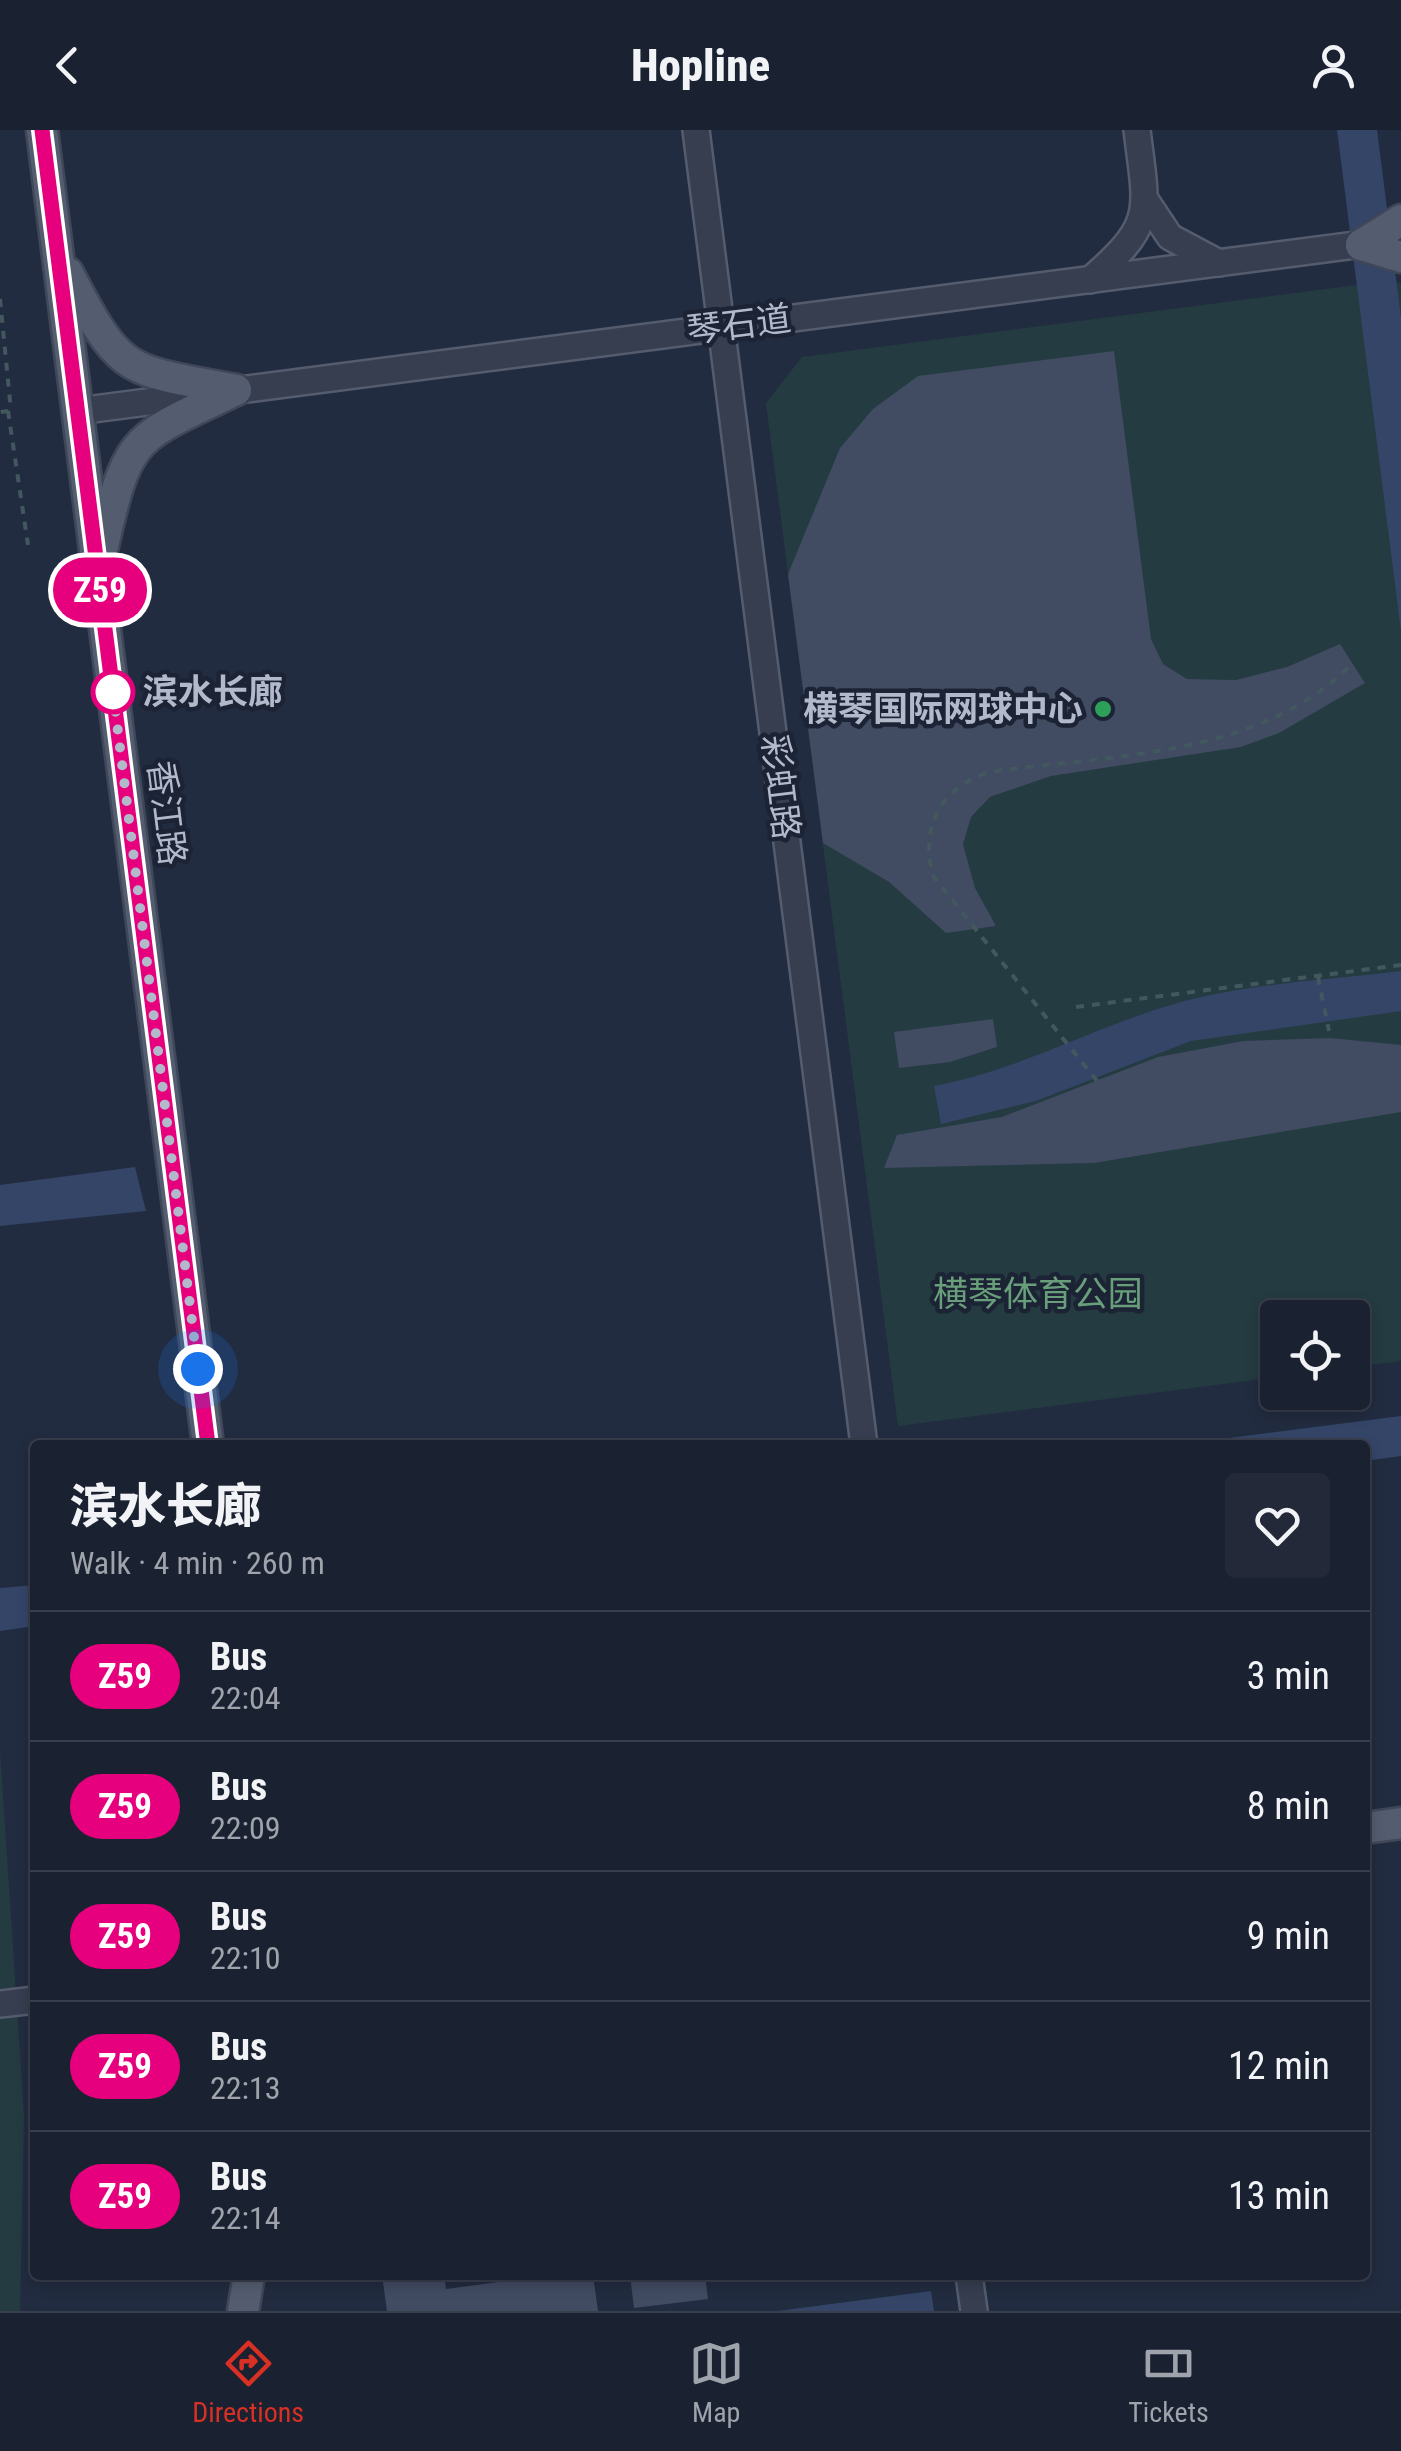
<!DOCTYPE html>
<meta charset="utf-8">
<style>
:root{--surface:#1a2130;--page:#232938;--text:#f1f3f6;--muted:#9fa3ab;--line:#383e4c;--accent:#d93025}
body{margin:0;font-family:"Roboto Condensed","Noto Sans SC",sans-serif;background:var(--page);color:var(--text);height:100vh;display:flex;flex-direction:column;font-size:38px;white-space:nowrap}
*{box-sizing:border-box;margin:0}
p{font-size:32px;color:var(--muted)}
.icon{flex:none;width:55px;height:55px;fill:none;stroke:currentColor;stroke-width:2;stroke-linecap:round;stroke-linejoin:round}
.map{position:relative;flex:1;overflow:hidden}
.drawer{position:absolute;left:30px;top:1310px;width:1340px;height:840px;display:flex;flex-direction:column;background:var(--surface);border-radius:10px;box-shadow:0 5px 15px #0003,0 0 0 2px var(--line)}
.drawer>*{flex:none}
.badge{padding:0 20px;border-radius:32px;font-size:35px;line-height:65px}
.tools{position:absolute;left:1260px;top:1170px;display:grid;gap:20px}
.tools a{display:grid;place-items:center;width:110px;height:110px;border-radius:10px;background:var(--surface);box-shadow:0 5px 15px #0003,0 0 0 2px var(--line);font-size:50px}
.you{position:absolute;width:50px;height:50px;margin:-25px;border:8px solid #fff;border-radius:50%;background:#1a73e8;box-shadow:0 0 0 15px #1a73e833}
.map>.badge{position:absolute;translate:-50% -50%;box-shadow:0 0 0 5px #fff}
.round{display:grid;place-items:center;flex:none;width:105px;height:105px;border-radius:10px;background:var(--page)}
.headline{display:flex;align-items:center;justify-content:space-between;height:170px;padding:0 40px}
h1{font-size:48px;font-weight:800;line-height:75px}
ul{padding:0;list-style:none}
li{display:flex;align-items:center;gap:30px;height:130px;padding:0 40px;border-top:2px solid var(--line)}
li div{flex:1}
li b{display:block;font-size:38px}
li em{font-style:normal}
li .badge{min-width:110px;font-weight:700;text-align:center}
header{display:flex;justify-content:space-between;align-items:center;height:130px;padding:0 40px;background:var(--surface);font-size:45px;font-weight:800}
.tabs{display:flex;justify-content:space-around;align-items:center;height:140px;border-top:2px solid var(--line);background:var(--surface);font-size:28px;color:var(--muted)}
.tabs a{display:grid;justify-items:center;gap:5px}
.tabs .on{color:var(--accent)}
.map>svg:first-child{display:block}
.green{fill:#243b41}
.water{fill:#344568}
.building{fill:#414b62}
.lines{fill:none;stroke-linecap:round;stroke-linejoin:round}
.minor-casing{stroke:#545c6e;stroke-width:30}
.major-casing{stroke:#3f4759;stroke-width:35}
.path{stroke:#42585e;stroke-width:4;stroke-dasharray:8 8;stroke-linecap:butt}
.minor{stroke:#363e50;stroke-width:25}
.major{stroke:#545d70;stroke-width:30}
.line-casing{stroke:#fff;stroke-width:22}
.line{stroke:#e6007e;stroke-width:15}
.walk{stroke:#b2b9cb;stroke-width:10;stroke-dasharray:0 18}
.stop-dot{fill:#fff;stroke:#e6007e;stroke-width:5}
.leisure-dot{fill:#2e9e5b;stroke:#1b2335;stroke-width:4}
.labels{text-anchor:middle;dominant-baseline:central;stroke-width:9;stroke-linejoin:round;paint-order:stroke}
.street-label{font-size:35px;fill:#b2b9cb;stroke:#1b2335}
.stop-label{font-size:35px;font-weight:bold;fill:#b2b9cb;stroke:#1b2335;text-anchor:start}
.poi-label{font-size:35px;font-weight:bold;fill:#b2b9cb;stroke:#1b2335;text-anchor:end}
.park-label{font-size:35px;fill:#689e7a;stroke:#1b2335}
</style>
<header><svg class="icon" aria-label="back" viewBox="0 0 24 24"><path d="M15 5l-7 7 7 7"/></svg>Hopline<svg class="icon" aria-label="person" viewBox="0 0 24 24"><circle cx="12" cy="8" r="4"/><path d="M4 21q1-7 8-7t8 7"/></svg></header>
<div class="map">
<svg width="1401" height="2181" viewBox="0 0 1401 2181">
<rect width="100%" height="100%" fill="#222c40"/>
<g class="green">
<path d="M 1395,150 L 1401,154 L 1401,1231 L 1353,1237 L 1352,1188 L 1278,1188 L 1277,1247 L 898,1296 L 766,273 L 802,227 Z"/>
<path d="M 0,1620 L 24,1986 L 20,2181 L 0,2181 Z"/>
</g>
<g class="water">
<path d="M 1337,0 L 1377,0 L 1401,188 L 1401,501 Z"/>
<path d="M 1401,841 L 1401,881 L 1191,911 L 1036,971 L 941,994 L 934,956 C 1026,938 1094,896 1181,872 C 1251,853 1328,850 1401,841 Z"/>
<path d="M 135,1037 L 146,1081 L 0,1096 L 0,1055 Z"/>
<path d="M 1401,1286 L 1401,1326 L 1365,1331 L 1365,1315 L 1174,1315 Z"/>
<path d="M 35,1455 L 35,1496 L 0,1501 L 0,1458 Z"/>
<path d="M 931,2161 L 934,2181 L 778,2181 Z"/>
</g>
<g class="building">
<path d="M 1114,221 L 1151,509 L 1163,534 L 1187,549 L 1236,550 L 1287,537 L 1340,514 L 1365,553 L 1279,603 L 1241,617 L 1051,646 L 990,667 L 971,687 L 963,714 L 975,758 L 996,796 L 946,803 L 889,752 L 823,713 L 788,444 L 840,318 L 873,279 L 918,246 Z"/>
<path d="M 993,889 L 997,917 L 950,932 L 899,938 L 894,902 Z"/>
<path d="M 1330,908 L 1401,915 L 1401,982 L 1094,1033 L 884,1038 L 897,1005 L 1002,987 L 1158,927 L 1243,911 Z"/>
<path d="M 382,2145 L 444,2145 L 446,2159 L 552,2145 L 593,2145 L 598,2181 L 387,2181 Z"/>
<path d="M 630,2145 L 705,2145 L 708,2169 L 634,2178 Z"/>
</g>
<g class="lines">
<defs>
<g id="minor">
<path d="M 696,0 L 864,1315"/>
<path d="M 1146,71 L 1170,107 L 1219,133"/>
<path d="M 1090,150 C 1156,93 1147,82 1137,0"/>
<path d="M 78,281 L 1401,109"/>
<path d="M 0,1874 L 35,1870"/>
<path d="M 969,2145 L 974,2181"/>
</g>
<g id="major">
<path d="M 42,0 L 208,1315"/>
<path d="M 1361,115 L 1401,90"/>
<path d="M 1361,115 L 1401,127"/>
<path d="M 68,143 C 121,246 125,239 236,260"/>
<path d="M 103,416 C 128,303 134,309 236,260"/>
<path d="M 1365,1698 L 1401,1693"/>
<path d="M 243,2181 L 249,2145"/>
</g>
</defs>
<use href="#minor" class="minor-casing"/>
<use href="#major" class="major-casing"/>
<g class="path">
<path d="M 0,169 L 10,271 L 8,281 L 0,282"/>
<path d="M 8,281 L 28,415"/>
<path d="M 1318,847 L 1329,901"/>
<path d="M 1076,877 L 1401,835"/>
<path d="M 1097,951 L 933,746 C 920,697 940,658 989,642 C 1114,624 1259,628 1353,533"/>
</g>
<use href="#minor" class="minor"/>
<use href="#major" class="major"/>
</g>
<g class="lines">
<defs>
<path id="line" d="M 42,0 L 208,1315"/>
</defs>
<use href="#line" class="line-casing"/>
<use href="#line" class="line"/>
<path class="walk" d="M 113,562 L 112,554 L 198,1239"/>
</g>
<circle class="stop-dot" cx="113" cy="562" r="20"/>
<circle class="leisure-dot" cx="1103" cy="579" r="10"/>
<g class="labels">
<g class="street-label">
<text transform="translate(739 195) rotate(-7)">琴石道</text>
<text transform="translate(780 657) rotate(83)">彩虹路</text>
<text transform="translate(166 683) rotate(83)">香江路</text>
</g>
<g class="stop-label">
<text x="143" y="562">滨水长廊</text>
</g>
<g class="poi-label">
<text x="1083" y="579">横琴国际网球中心</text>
</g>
<g class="park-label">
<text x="1038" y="1164">横琴体育公园</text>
</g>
</g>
</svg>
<div class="tools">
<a><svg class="icon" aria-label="locate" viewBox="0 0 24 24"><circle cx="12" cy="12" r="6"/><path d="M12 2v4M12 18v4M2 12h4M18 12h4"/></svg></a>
</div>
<div class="you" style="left:198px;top:1239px"></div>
<b class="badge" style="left:100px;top:460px;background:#e6007e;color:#fff">Z59</b>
<section class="drawer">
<div class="headline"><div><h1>滨水长廊</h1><p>Walk · 4 min · 260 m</p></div><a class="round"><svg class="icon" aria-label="heart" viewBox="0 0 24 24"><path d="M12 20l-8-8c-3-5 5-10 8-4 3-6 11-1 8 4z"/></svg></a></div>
<ul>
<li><span class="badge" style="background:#e6007e;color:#fff">Z59</span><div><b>Bus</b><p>22:04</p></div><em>3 min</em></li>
<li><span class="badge" style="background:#e6007e;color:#fff">Z59</span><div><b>Bus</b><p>22:09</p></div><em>8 min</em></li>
<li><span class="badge" style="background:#e6007e;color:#fff">Z59</span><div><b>Bus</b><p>22:10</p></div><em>9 min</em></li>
<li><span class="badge" style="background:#e6007e;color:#fff">Z59</span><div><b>Bus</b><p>22:13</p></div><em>12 min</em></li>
<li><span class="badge" style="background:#e6007e;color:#fff">Z59</span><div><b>Bus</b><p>22:14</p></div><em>13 min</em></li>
</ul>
</section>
</div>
<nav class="tabs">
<a class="on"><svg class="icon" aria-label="directions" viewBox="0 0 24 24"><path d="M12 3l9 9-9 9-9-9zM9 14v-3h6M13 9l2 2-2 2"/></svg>Directions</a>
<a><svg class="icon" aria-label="map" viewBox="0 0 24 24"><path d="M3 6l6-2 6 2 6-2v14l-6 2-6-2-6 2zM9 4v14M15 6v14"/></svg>Map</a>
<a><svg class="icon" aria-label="tickets" viewBox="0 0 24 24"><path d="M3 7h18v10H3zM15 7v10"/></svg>Tickets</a>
</nav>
